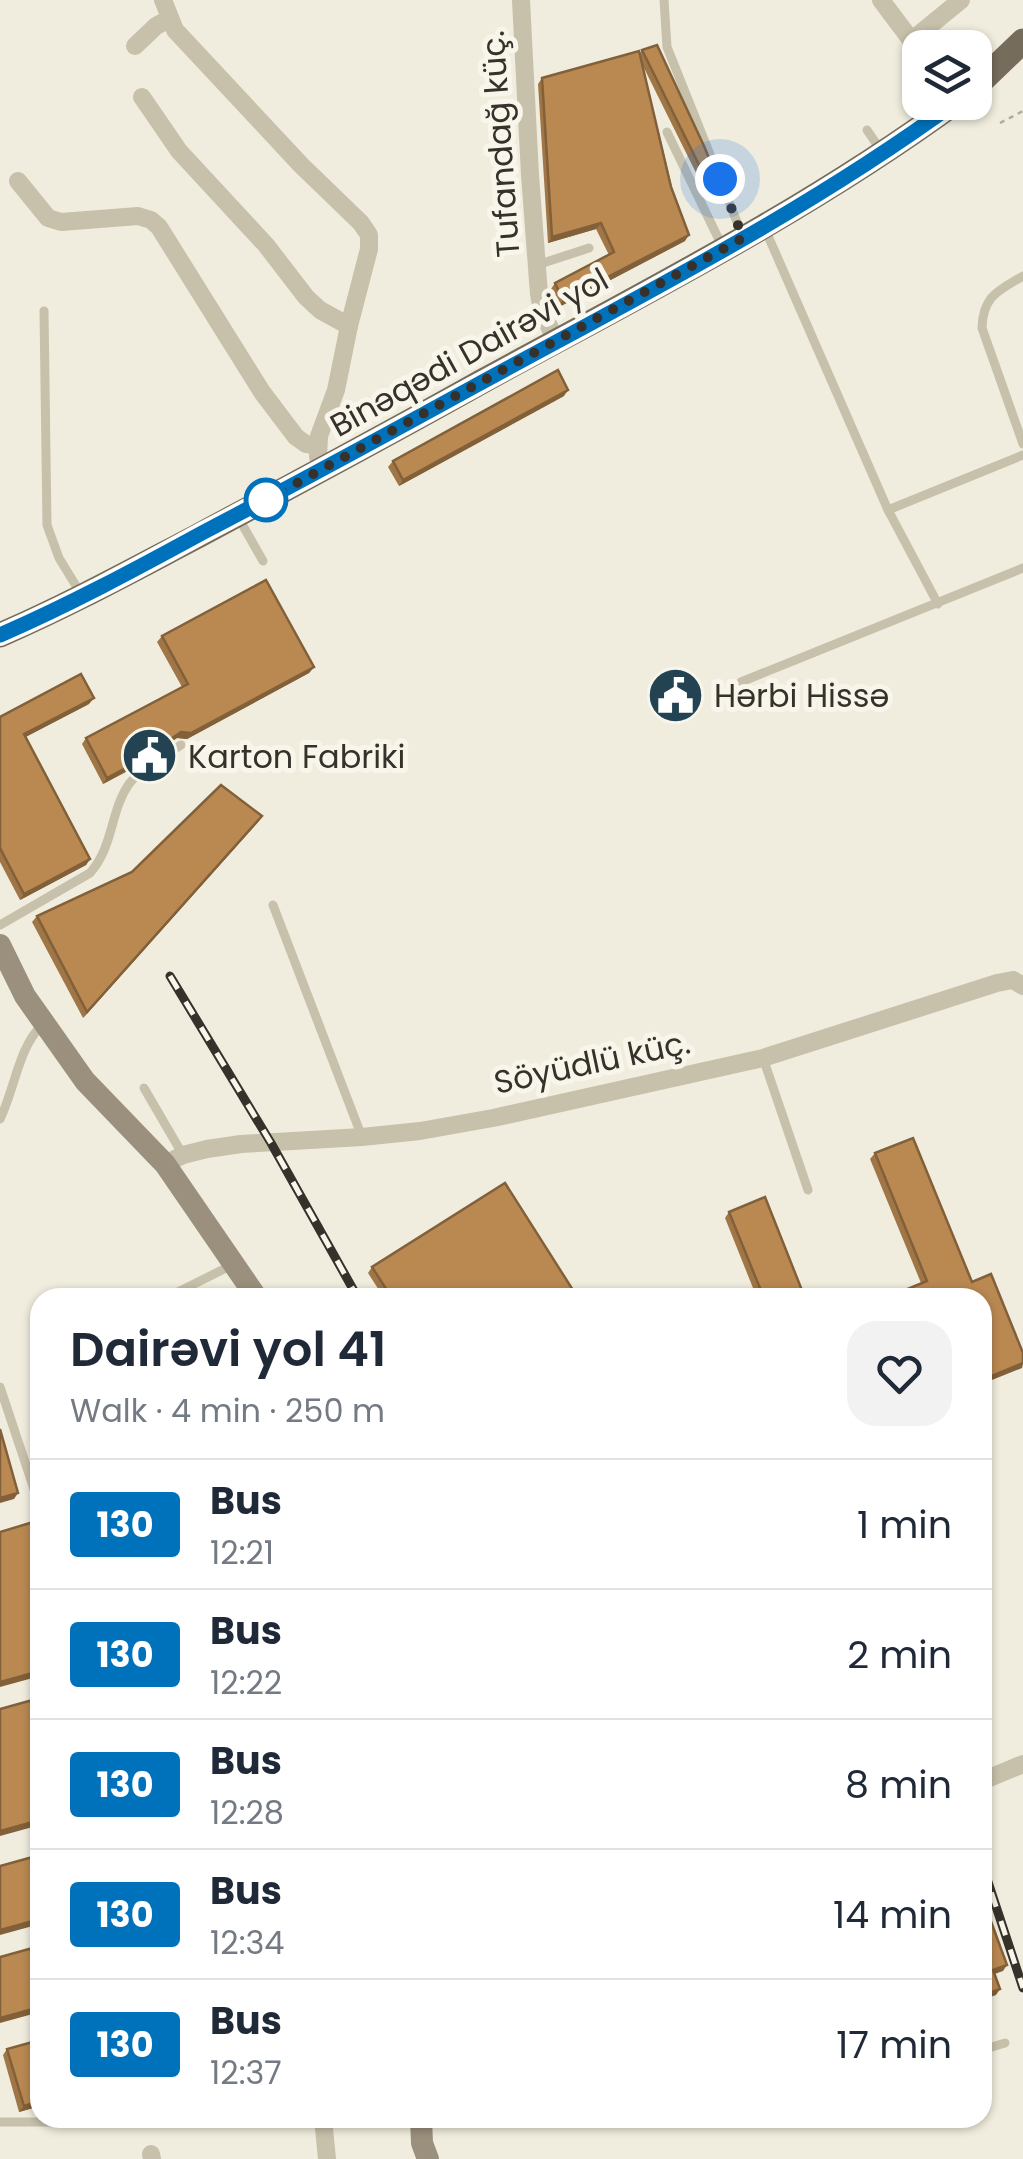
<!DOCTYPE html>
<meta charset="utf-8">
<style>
:root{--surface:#fff;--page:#f2f2f3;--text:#1f2937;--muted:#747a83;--line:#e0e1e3}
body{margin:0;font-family:Poppins,sans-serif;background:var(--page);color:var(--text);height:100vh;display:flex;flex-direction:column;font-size:38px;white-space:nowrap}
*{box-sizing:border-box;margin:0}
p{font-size:32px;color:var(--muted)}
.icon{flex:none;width:55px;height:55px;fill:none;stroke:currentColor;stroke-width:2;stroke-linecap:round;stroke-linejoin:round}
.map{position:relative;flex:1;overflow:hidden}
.sheet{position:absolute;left:30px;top:1288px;width:962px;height:840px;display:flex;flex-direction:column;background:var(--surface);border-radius:30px;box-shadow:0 2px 8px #0004}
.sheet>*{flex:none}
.badge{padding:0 20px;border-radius:8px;font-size:35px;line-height:65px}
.fabs{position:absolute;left:902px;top:30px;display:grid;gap:20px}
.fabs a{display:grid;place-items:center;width:90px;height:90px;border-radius:20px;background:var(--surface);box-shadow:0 2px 8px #0004;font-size:50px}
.you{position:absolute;width:50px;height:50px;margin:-25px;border:8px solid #fff;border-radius:50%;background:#1a73e8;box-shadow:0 0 0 15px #1a73e833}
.map>.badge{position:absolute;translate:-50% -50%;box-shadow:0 0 0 5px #fff}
.round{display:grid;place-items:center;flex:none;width:105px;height:105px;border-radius:30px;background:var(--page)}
.headline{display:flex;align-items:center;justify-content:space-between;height:170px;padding:0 40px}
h1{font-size:48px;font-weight:600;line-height:75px}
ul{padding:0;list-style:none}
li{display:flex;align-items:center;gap:30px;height:130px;padding:0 40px;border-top:2px solid var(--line)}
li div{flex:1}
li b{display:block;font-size:38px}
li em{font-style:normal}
li .badge{min-width:110px;font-weight:700;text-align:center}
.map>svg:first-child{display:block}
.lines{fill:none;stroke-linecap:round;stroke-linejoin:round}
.path{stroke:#b3ab96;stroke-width:2.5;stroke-dasharray:5 5;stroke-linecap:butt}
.lane{stroke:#c7c0ab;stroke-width:9}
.street{stroke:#c7c0ab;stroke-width:18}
.secondary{stroke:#9b907d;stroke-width:22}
.primary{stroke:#766c5c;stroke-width:25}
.rail-casing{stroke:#36312a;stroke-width:9}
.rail{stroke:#f8f6ea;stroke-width:5;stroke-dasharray:15;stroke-linecap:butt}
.wall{fill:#a07647}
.shaded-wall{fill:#826039}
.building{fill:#ba8952;stroke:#826039;stroke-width:2.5}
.line-casing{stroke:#fff;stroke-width:22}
.line{stroke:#0072bc;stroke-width:15}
.walk{stroke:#36312a;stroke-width:10;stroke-dasharray:0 18}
.stop-dot{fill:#fff;stroke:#0072bc;stroke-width:5}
.labels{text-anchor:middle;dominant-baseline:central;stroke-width:10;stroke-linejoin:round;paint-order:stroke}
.street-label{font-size:32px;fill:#36312a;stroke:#f8f6ea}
.poi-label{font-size:32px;fill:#36312a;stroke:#f8f6ea;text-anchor:start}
</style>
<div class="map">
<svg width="1023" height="2159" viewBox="0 0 1023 2159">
<rect width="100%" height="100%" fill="#f0edde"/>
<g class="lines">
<path class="path" d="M 1000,123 L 1023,111"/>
<g class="lane">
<path d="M 664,0 L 667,47 L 743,237"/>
<path d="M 867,130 L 882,152"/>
<path d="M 667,132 L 722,246"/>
<path d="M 765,229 L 888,510 L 938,604"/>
<path d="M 537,265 L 589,248"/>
<path d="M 1023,276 C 998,291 983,296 982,328 L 1023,444"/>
<path d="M 44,311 L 47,525 L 59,558 L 81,594"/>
<path d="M 888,510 L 1023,455"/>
<path d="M 238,517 L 263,561"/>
<path d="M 741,682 L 1023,568"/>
<path d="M 273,905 L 362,1137"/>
<path d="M 0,925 L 90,873 C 114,846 110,811 129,784 C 142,767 164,756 181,745"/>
<path d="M 763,1058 L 808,1190"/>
<path d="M 144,1088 L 183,1155"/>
<path d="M 0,1119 C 15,1089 18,1048 42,1025"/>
<path d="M 166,1298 L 232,1265"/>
<path d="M 0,1387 L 40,1507"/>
<path d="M 982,2050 L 1005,2043"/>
<path d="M 0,2122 L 97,2122 L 131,2118"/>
</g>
<g class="street">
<path d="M 163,0 L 175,30 L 301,165 L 361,223 L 369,235 L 369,249 L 349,326 L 336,390 L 319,436 L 318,457 L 324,469"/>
<path d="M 521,0 L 530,175 L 539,294 L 542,311 L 556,341"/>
<path d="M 881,0 L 920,52"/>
<path d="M 911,41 L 961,0"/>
<path d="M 135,46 L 156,26 L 169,19"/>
<path d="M 142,97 L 179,151 L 266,245 L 306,297 L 320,310 L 349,326"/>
<path d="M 18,181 L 48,218 L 61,222 L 138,216 L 151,220 L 159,227 L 262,392 L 296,437 L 306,444 L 317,446"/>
<path d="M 165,1164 L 183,1155 L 207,1149 L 241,1144 L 362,1137 L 420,1131 L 493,1118 L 763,1058 L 997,983 L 1013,980 L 1023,986"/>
<path d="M 982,1781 L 1023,1764"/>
<path d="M 323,2118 L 327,2159"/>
<path d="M 151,2154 L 152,2159"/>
</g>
<g class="secondary">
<path d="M 0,945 L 25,996 L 85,1081 L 165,1164 L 257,1298"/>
<path d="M 421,2118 L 422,2143 L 428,2159"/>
</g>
<g class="primary">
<path d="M 975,87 L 1023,41"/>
<path d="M 0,635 C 67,606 131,571 196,537 C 291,486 387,435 481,382 C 642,294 807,211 956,102"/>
</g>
<defs>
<g id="rail">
<path d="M 170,976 L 271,1143 L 358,1298"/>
<path d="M 982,1864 L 1023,1988"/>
</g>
</defs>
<use href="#rail" class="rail-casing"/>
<use href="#rail" class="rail"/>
</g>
<g class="wall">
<path d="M 642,50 L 721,187 L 717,193 L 708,197 L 643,66 L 685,241 L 559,307 L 551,289 L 555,283 L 609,255 L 596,229 L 548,243 L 538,84 L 542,78 L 640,53 Z"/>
<path d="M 564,396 L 399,486 L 388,467 L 393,461 Z"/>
<path d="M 162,636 L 314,667 L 309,673 L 187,739 L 177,738 L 133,768 L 103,784 L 82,744 L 86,738 L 182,687 L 157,642 Z"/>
<path d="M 89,704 L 25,737 L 90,859 L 86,865 L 20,900 L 0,862 L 0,717 Z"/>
<path d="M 262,816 L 258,822 L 83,1018 L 32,922 L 37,916 Z"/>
<path d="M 875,1153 L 1023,1353 L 1022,1368 L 921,1283 L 870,1159 Z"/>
<path d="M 729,1212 L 805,1298 L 757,1298 L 725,1218 Z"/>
<path d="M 372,1267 L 578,1298 L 384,1298 L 368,1273 Z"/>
<path d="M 40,2040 L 40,2106 L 19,2112 L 3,2055 L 7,2049 Z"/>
</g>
<g class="shaded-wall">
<path d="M 601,223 L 596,229 L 548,243 L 552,237 Z"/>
<path d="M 689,235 L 685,241 L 559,307 L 563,300 Z"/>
<path d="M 568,390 L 564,396 L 399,486 L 403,480 Z"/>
<path d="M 314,667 L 309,673 L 187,739 L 177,738 L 133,768 L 103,784 L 107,778 L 181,732 Z"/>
<path d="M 94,698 L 89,704 L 20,740 L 24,734 Z"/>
<path d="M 262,816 L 258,822 L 83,1018 L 87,1012 Z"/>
<path d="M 90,859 L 86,865 L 20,900 L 24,894 Z"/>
<path d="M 1023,1363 L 1022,1368 L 982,1384 L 982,1380 Z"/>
<path d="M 18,1493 L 14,1499 L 0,1503 L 0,1498 Z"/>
<path d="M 40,1671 L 40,1676 L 0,1687 L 0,1682 Z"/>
<path d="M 40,1820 L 40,1825 L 0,1836 L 0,1831 Z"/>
<path d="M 40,1919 L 40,1924 L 0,1935 L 0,1930 Z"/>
<path d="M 1007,1965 L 1003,1971 L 989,1976 L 993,1970 Z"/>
<path d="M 1000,1989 L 996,1995 L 982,2000 L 982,1996 Z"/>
<path d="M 40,2007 L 40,2012 L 0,2023 L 0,2018 Z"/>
<path d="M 40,2101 L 40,2106 L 19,2112 L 24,2106 Z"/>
</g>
<g class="building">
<path d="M 657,45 L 704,146 L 721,187 L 712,191 L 642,50 Z"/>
<path d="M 639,51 L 671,187 L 689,235 L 563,300 L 555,283 L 614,252 L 601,223 L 552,237 L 542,78 Z"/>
<path d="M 558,370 L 568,390 L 403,480 L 393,461 Z"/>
<path d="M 266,580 L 314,667 L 191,733 L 181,732 L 137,762 L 107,778 L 86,738 L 188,684 L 162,636 Z"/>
<path d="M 81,674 L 94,698 L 24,734 L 90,859 L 24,894 L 0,848 L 0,717 Z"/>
<path d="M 221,785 L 262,816 L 87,1012 L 37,916 L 132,872 Z"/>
<path d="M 913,1138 L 972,1282 L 991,1274 L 1023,1353 L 1023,1363 L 982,1380 L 982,1298 L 886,1298 L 927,1281 L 875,1153 Z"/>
<path d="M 505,1183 L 578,1298 L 392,1298 L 372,1267 Z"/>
<path d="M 765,1197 L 805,1298 L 764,1298 L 729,1212 Z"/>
<path d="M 0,1429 L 18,1493 L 0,1498 Z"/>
<path d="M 40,1520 L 40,1671 L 0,1682 L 0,1532 Z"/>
<path d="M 40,1698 L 40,1820 L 0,1831 L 0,1709 Z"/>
<path d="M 40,1855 L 40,1919 L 0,1930 L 0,1866 Z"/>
<path d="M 982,1897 L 1007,1965 L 993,1970 L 1000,1989 L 982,1996 Z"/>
<path d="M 40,1946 L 40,2007 L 0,2018 L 0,1957 Z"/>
<path d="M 40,2040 L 40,2101 L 24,2106 L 7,2049 Z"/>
</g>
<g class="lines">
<defs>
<path id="line" d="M 0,635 C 69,605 136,569 202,533 C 294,485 384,436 475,386 C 638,297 806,212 956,102"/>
</defs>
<use href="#line" class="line-casing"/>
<use href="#line" class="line"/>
<path class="walk" d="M 266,500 L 743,238 L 720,179"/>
</g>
<defs>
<symbol id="civic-disc" viewBox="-11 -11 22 22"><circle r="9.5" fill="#234353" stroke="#f8f6ea"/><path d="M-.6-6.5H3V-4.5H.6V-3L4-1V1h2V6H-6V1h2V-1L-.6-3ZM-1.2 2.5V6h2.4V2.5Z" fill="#fff"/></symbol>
</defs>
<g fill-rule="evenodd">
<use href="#civic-disc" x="644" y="664" width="63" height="63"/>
<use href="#civic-disc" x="118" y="724" width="63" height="63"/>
</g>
<circle class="stop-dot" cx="266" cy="500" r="20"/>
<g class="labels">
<g class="street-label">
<text transform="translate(500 144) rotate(-94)">Tufandağ küç.</text>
<text transform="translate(469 352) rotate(-29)">Binəqədi Dairəvi yol</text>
<text transform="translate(592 1062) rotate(-12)">Söyüdlü küç.</text>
</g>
<g class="poi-label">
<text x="714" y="695">Hərbi Hissə</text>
<text x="188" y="756">Karton Fabriki</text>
</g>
</g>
</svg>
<div class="fabs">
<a><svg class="icon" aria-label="layers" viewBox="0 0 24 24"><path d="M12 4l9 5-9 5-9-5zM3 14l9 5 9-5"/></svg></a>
</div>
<div class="you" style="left:720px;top:179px"></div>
<section class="sheet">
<div class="headline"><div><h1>Dairəvi yol 41</h1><p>Walk · 4 min · 250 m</p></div><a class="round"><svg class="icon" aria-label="heart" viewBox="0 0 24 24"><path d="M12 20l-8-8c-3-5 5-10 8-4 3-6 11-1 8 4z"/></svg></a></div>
<ul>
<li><span class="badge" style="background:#0072bc;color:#fff">130</span><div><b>Bus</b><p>12:21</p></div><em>1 min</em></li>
<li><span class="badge" style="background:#0072bc;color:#fff">130</span><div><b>Bus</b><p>12:22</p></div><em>2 min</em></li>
<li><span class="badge" style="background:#0072bc;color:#fff">130</span><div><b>Bus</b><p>12:28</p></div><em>8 min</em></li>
<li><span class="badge" style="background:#0072bc;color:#fff">130</span><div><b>Bus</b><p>12:34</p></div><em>14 min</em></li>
<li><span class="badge" style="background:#0072bc;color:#fff">130</span><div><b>Bus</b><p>12:37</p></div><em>17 min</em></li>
</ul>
</section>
</div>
